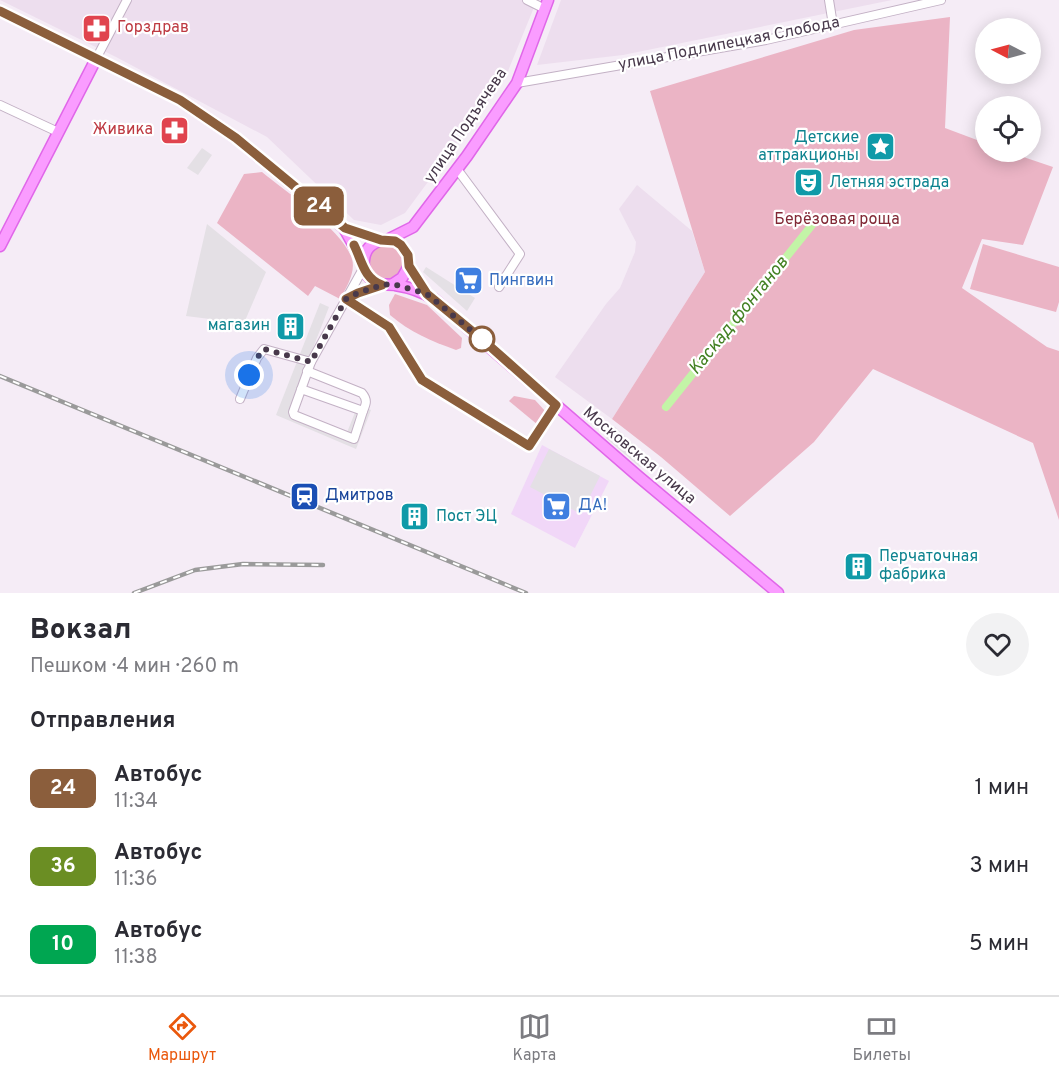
<!DOCTYPE html>
<html lang="ru">
<meta charset="utf-8">
<style>
:root{--surface:#fff;--page:#f2f2f3;--text:#2b2b33;--muted:#7c7c81;--line:#e1e1e2;--accent:#ea580c}
body{margin:0;font-family:Overpass,sans-serif;background:var(--page);color:var(--text);height:100vh;display:flex;flex-direction:column;font-size:22px;white-space:nowrap}
*{box-sizing:border-box;margin:0}
p{font-size:20px;color:var(--muted)}
.icon{flex:none;width:33px;height:33px;fill:none;stroke:currentColor;stroke-width:2;stroke-linecap:round;stroke-linejoin:round}
.map{position:relative;height:593px;overflow:hidden}
.drawer{display:flex;flex-direction:column;background:var(--surface);flex:1}
.drawer>*{flex:none}
.badge{padding:0 12px;border-radius:9px;font-size:21px;line-height:39px}
.needle{width:39px;rotate:276deg}
.buttons{position:absolute;left:975px;top:18px;display:grid;gap:12px}
.buttons a{display:grid;place-items:center;width:66px;height:66px;border-radius:50%;background:var(--surface);box-shadow:0 3px 15px #0003;font-size:30px}
.you{position:absolute;width:30px;height:30px;margin:-15px;border:4px solid #fff;border-radius:50%;background:#1a73e8;box-shadow:0 0 0 9px #1a73e833}
.map>.badge{position:absolute;translate:-50% -50%;box-shadow:0 0 0 3px #fff}
h2{padding:0 30px;font-size:22px;line-height:54px}
.round{display:grid;place-items:center;flex:none;width:63px;height:63px;border-radius:32px;background:var(--page)}
.summary{display:flex;align-items:center;justify-content:space-between;height:102px;padding:0 30px}
h1{font-size:28px;font-weight:800;line-height:45px}
ul{padding:0;list-style:none}
li{display:flex;align-items:center;gap:18px;height:78px;padding:0 30px}
li div{flex:1}
li b{display:block;font-size:22px}
li em{font-style:normal}
li .badge{min-width:66px;font-weight:700;text-align:center}
.tab-bar{display:flex;justify-content:space-around;align-items:center;height:84px;border-top:2px solid var(--line);background:var(--surface);font-size:16px;color:var(--muted)}
.tab-bar a{display:grid;justify-items:center;gap:3px}
.tab-bar .current{color:var(--accent)}
.map>svg:first-child{display:block}
.residential{fill:#eddeee}
.commercial{fill:#f1d7f8}
.green{fill:#ebb4c5}
.parking{fill:#e4e0e5}
.lines{fill:none;stroke-linecap:round;stroke-linejoin:round}
.canal{stroke:#c3f4a7;stroke-width:8}
.minor-casing{stroke:#c3b1c5;stroke-width:10}
.major-casing{stroke:#e067e9;stroke-width:13}
.minor{stroke:#fff;stroke-width:8}
.major{stroke:#fa9cff;stroke-width:10}
.rail-casing{stroke:#9a9a9a;stroke-width:4.5}
.rail{stroke:#fff;stroke-width:2;stroke-dasharray:7;stroke-linecap:butt}
.line-casing{stroke:#fff;stroke-width:14}
.line{stroke:#8b5e3c;stroke-width:9}
.walk{stroke:#48394b;stroke-width:6;stroke-dasharray:0 10.8}
.stop-dot{fill:#fff;stroke:#8b5e3c;stroke-width:3}
.labels{text-anchor:middle;dominant-baseline:central;stroke-width:4.5;stroke-linejoin:round;paint-order:stroke}
.health-label{font-size:16px;fill:#be3a42;stroke:#fff;text-anchor:start}
.street-label{font-size:16px;fill:#48394b;stroke:#fff}
.culture-label{font-size:16px;fill:#0d838f;stroke:#fff;text-anchor:start}
.park-label{font-size:16px;fill:#812835;stroke:#fff}
.shop-label{font-size:16px;fill:#366cbe;stroke:#fff;text-anchor:start}
.transit-label{font-size:16px;fill:#164399;stroke:#fff;text-anchor:start}
.water-label{font-size:18px;font-style:italic;fill:#438123;stroke:#fff}
</style>
<div class="map">
<svg width="1059" height="593" viewBox="0 0 1059 593">
<rect width="100%" height="100%" fill="#f5ecf6"/>
<g class="residential">
<path d="M 0,0 L 537,0 L 506,76 L 405,213 L 381,225 L 354,220 L 267,137 L 116,57 Z"/>
<path d="M 561,0 L 892,0 L 623,55 L 537,65 Z"/>
<path d="M 637,185 L 692,231 L 705,272 L 612,419 L 555,377 L 606,304 L 620,288 L 635,252 L 636,242 L 619,209 Z"/>
</g>
<path class="commercial" d="M 542,445 L 609,481 L 575,548 L 511,514 Z"/>
<g class="green">
<path d="M 950,17 L 945,128 L 985,143 L 986,152 L 1009,152 L 1053,167 L 1023,245 L 982,239 L 962,288 L 1047,347 L 1059,351 L 1059,520 L 1033,443 L 873,369 L 814,442 L 730,516 L 661,457 L 612,419 L 705,272 L 650,91 L 854,30 Z"/>
<path d="M 262,172 C 285,191 344,231 352,259 C 356,272 346,288 340,299 L 315,286 L 308,296 L 217,223 L 244,174 Z"/>
<path d="M 386,242 L 401,249 L 406,265 L 397,279 L 381,282 L 368,271 L 370,249 Z"/>
<path d="M 983,244 L 1059,267 L 1059,302 L 1056,312 L 970,289 Z"/>
<path d="M 395,294 L 427,305 L 462,338 L 461,348 L 456,350 C 431,341 410,332 390,315 L 389,305 Z"/>
<path d="M 514,396 L 535,400 L 546,412 L 538,425 L 509,401 Z"/>
</g>
<g class="parking">
<path d="M 202,148 L 212,155 L 198,175 L 187,168 Z"/>
<path d="M 207,224 L 266,272 L 241,330 L 210,319 L 186,316 Z"/>
<path d="M 426,267 L 475,298 L 467,311 L 423,272 Z"/>
<path d="M 320,303 L 329,307 L 290,407 L 346,435 L 358,405 L 371,410 L 356,449 L 276,415 Z"/>
<path d="M 615,427 L 648,458 L 640,467 L 606,438 Z"/>
<path d="M 549,449 L 600,476 L 581,514 L 530,487 Z"/>
</g>
<g class="lines">
<path class="canal" d="M 666,407 L 812,225"/>
<defs>
<g id="minor">
<path d="M 527,0 L 545,9"/>
<path d="M 829,0 L 833,25"/>
<path d="M 96,59 L 127,0"/>
<path d="M 517,83 L 766,40 L 941,0"/>
<path d="M 0,105 L 58,132"/>
<path d="M 457,169 L 520,254 L 499,287"/>
<path d="M 347,299 L 382,285"/>
<path d="M 307,371 L 362,393 C 368,400 366,404 363,411"/>
<path d="M 301,389 L 363,411 L 354,439 L 294,415 L 293,412 L 311,362 L 364,267"/>
<path d="M 240,399 L 257,358 L 264,349 L 311,362"/>
</g>
<g id="major">
<path d="M 0,11 L 180,100 L 236,138 L 344,228 L 381,240 L 395,241 L 401,245 L 408,255 L 409,266 L 402,278 L 393,284"/>
<path d="M 344,228 L 363,262"/>
<path d="M 389,239 L 413,227 L 467,156 L 517,83 L 548,0"/>
<path d="M 381,240 C 371,244 365,249 364,260 C 362,271 370,282 381,284 C 385,285 390,284 395,285 C 408,287 423,292 434,299 L 639,477 L 778,593"/>
<path d="M 0,246 L 96,59"/>
<path d="M 409,266 L 427,294"/>
</g>
</defs>
<use href="#minor" class="minor-casing"/>
<use href="#major" class="major-casing"/>
<use href="#minor" class="minor"/>
<use href="#major" class="major"/>
<defs>
<g id="rail">
<path d="M 0,376 L 526,593"/>
<path d="M 134,593 L 195,570 L 243,564 L 323,565"/>
</g>
</defs>
<use href="#rail" class="rail-casing"/>
<use href="#rail" class="rail"/>
</g>
<g class="lines">
<defs>
<path id="line" d="M 0,11 L 180,100 L 236,138 L 345,228 L 381,240 L 395,241 L 401,245 L 408,255 L 409,266 L 427,294 L 484,341 L 556,405 L 529,446 L 422,380 L 389,327 L 346,299 L 358,293 L 382,285 C 364,279 362,261 354,245"/>
</defs>
<use href="#line" class="line-casing"/>
<use href="#line" class="line"/>
<path class="walk" d="M 249,375 L 257,358 L 264,349 L 311,362 L 346,299 L 358,293 L 382,285 L 393,284 L 427,294 L 484,341 L 482,339"/>
</g>
<defs>
<symbol id="pharmacy-square" viewBox="-11 -11 22 22"><rect x="-9" y="-9" width="18" height="18" rx="4" fill="#e0444e" stroke="#fff"/><path d="M-2-6h4v4h4v4h-4v4h-4v-4h-4v-4h4Z" fill="#fff"/></symbol>
<symbol id="sight-square" viewBox="-11 -11 22 22"><rect x="-9" y="-9" width="18" height="18" rx="4" fill="#0f9aa8" stroke="#fff"/><path d="M0-6L1.8-2.2L6-1.7L2.9 1.2L3.7 5.4L0 3.3L-3.7 5.4L-2.9 1.2L-6-1.7L-1.8-2.2Z" fill="#fff"/></symbol>
<symbol id="theatre-square" viewBox="-11 -11 22 22"><rect x="-9" y="-9" width="18" height="18" rx="4" fill="#0f9aa8" stroke="#fff"/><path d="M-5-5.5Q0-4 5-5.5V0Q5 5 0 6Q-5 5-5 0ZM-3.3-2.5H-1v1.5H-3.3ZM1-2.5H3.3v1.5H1ZM-2.8 1Q0 5.5 2.8 1Z" fill="#fff"/></symbol>
<symbol id="supermarket-square" viewBox="-11 -11 22 22"><rect x="-9" y="-9" width="18" height="18" rx="4" fill="#3f7fe0" stroke="#fff"/><path d="M-6-5.5h2.5l.6 2H6L4.5 2H-2.5L-4.4-4H-6ZM-1.5 3.2a1.3 1.3 0 1 0 .1 0ZM3 3.2a1.3 1.3 0 1 0 .1 0Z" fill="#fff"/></symbol>
<symbol id="building-square" viewBox="-11 -11 22 22"><rect x="-9" y="-9" width="18" height="18" rx="4" fill="#0f9aa8" stroke="#fff"/><path d="M-4-6H4V6H1V3H-1V6H-4ZM-2.5-4.3h1.7v1.8h-1.7ZM.8-4.3h1.7v1.8H.8ZM-2.5-1h1.7V.8h-1.7ZM.8-1h1.7V.8H.8Z" fill="#fff"/></symbol>
<symbol id="station-square" viewBox="-11 -11 22 22"><rect x="-9" y="-9" width="18" height="18" rx="4" fill="#1a4fb4" stroke="#fff"/><path d="M-3-6H3Q5-6 5-4V2Q5 4 3 4L4.5 6H3L1.5 4h-3L-3 6H-4.5L-3 4Q-5 4-5 2V-4Q-5-6-3-6ZM-3.5-4v3h7v-3ZM-3.5 1v1.5H-2V1ZM2 1v1.5H3.5V1Z" fill="#fff"/></symbol>
</defs>
<g fill-rule="evenodd">
<use href="#pharmacy-square" x="80" y="12" width="33" height="33"/>
<use href="#pharmacy-square" x="158" y="114" width="33" height="33"/>
<use href="#sight-square" x="864" y="130" width="33" height="33"/>
<use href="#theatre-square" x="792" y="166" width="33" height="33"/>
<use href="#supermarket-square" x="452" y="264" width="33" height="33"/>
<use href="#building-square" x="274" y="310" width="33" height="33"/>
<use href="#station-square" x="288" y="480" width="33" height="33"/>
<use href="#supermarket-square" x="540" y="490" width="33" height="33"/>
<use href="#building-square" x="398" y="500" width="33" height="33"/>
<use href="#building-square" x="842" y="550" width="33" height="33"/>
</g>
<circle class="stop-dot" cx="482" cy="339" r="12"/>
<g class="labels">
<g class="health-label">
<text x="117" y="28">Горздрав</text>
<text x="153" y="130" text-anchor="end">Живика</text>
</g>
<g class="street-label">
<text transform="translate(729 44) rotate(-11)">улица Подлипецкая Слобода</text>
<text transform="translate(466 126) rotate(-56)">улица Подъячева</text>
<text transform="translate(639 456) rotate(40)">Московская улица</text>
</g>
<g class="culture-label">
<text x="859" y="138" text-anchor="end">Детские<tspan x="859" dy="18">аттракционы</tspan></text>
<text x="829" y="183">Летняя эстрада</text>
<text x="270" y="326" text-anchor="end">магазин</text>
<text x="436" y="517">Пост ЭЦ</text>
<text x="879" y="557">Перчаточная<tspan x="879" dy="18">фабрика</tspan></text>
</g>
<g class="park-label">
<text x="837" y="220">Берёзовая роща</text>
</g>
<g class="shop-label">
<text x="489" y="281">Пингвин</text>
<text x="578" y="506">ДА!</text>
</g>
<g class="transit-label">
<text x="325" y="496">Дмитров</text>
</g>
<g class="water-label">
<text transform="translate(739 316) rotate(-51)">Каскад фонтанов</text>
</g>
</g>
</svg>
<div class="buttons">
<a><svg class="needle" viewBox="-14 -14 28 28"><path d="M0-13l5 13h-10z" fill="#e53935"/><path d="M0 13l5-13h-10z" fill="#7c7c81"/></svg></a>
<a><svg class="icon" aria-label="locate" viewBox="0 0 24 24"><circle cx="12" cy="12" r="6"/><path d="M12 2v4M12 18v4M2 12h4M18 12h4"/></svg></a>
</div>
<div class="you" style="left:249px;top:375px"></div>
<b class="badge" style="left:319px;top:206px;background:#8b5e3c;color:#fff">24</b>
</div>
<section class="drawer">
<div class="summary"><div><h1>Вокзал</h1><p>Пешком · 4 мин · 260 m</p></div><a class="round"><svg class="icon" aria-label="heart" viewBox="0 0 24 24"><path d="M12 20l-8-8c-3-5 5-10 8-4 3-6 11-1 8 4z"/></svg></a></div>
<h2>Отправления</h2>
<ul>
<li><span class="badge" style="background:#8b5e3c;color:#fff">24</span><div><b>Автобус</b><p>11:34</p></div><em>1 мин</em></li>
<li><span class="badge" style="background:#6b8e23;color:#fff">36</span><div><b>Автобус</b><p>11:36</p></div><em>3 мин</em></li>
<li><span class="badge" style="background:#00a651;color:#fff">10</span><div><b>Автобус</b><p>11:38</p></div><em>5 мин</em></li>
</ul>
</section>
<nav class="tab-bar">
<a class="current"><svg class="icon" aria-label="directions" viewBox="0 0 24 24"><path d="M12 3l9 9-9 9-9-9zM9 14v-3h6M13 9l2 2-2 2"/></svg>Маршрут</a>
<a><svg class="icon" aria-label="map" viewBox="0 0 24 24"><path d="M3 6l6-2 6 2 6-2v14l-6 2-6-2-6 2zM9 4v14M15 6v14"/></svg>Карта</a>
<a><svg class="icon" aria-label="tickets" viewBox="0 0 24 24"><path d="M3 7h18v10H3zM15 7v10"/></svg>Билеты</a>
</nav>
